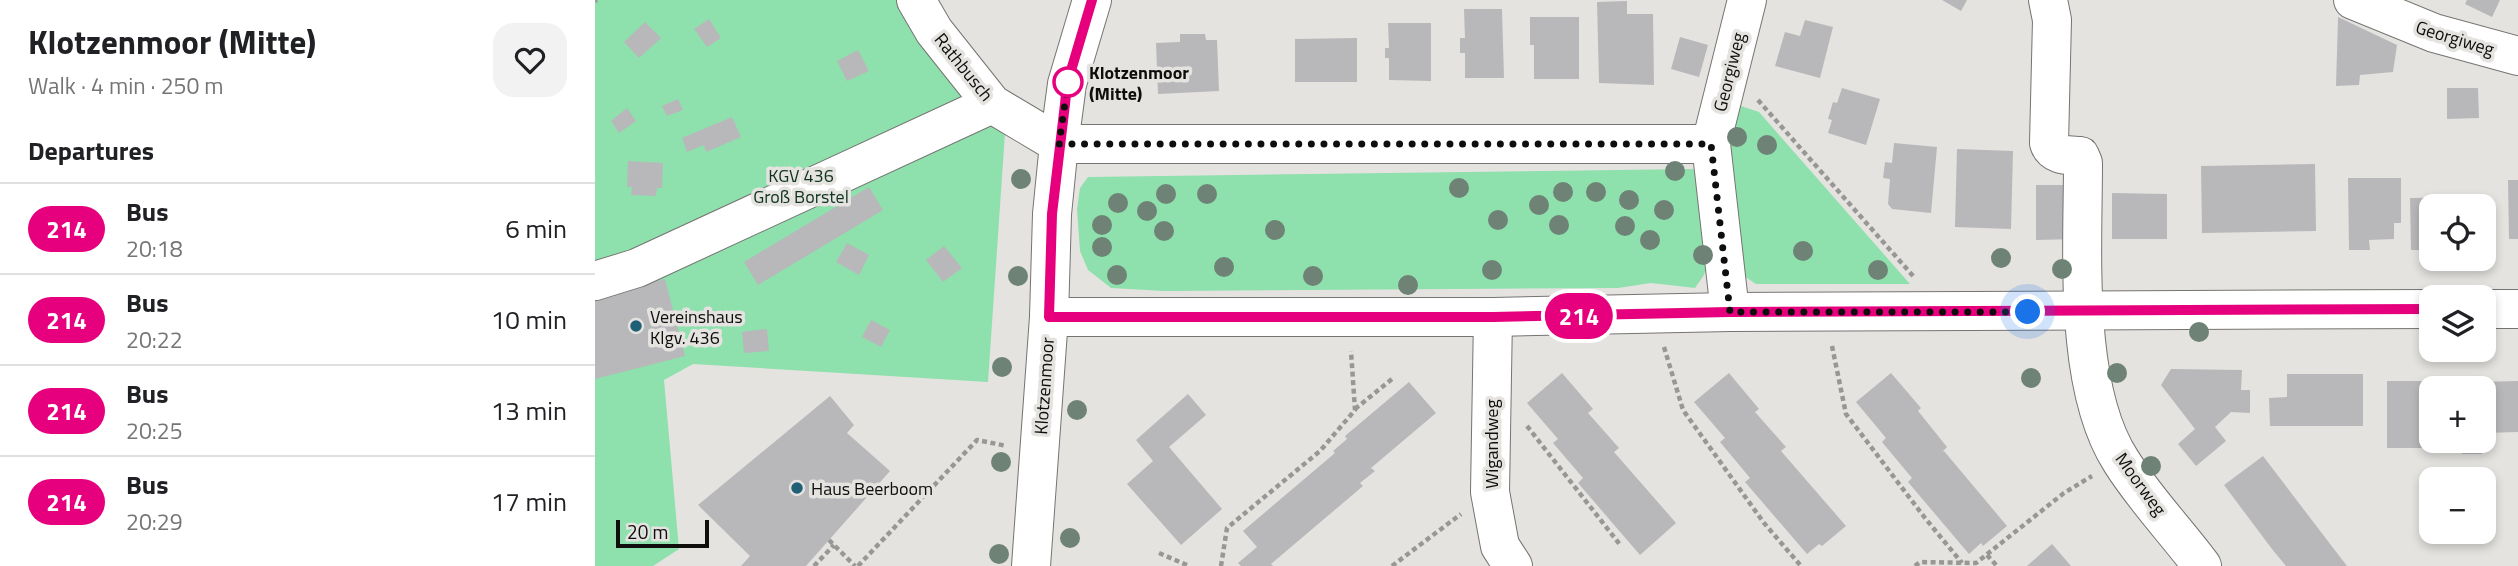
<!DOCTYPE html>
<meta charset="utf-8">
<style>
:root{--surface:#fff;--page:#f2f2f2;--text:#202124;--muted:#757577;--line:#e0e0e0}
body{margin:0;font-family:"Titillium Web",sans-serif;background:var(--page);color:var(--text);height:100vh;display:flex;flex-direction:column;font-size:26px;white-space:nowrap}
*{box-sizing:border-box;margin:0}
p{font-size:23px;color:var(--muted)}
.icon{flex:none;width:38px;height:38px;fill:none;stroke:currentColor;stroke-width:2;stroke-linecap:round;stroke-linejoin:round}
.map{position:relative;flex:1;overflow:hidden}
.panel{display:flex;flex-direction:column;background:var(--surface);width:595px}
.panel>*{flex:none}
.badge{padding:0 14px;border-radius:23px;font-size:24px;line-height:46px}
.fabs{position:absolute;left:1824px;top:194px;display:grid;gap:14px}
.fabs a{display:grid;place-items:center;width:77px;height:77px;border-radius:14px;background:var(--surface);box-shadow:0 4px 10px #0003;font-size:35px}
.scale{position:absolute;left:21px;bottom:18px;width:93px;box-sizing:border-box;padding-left:7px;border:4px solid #0f0e0d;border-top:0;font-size:19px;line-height:24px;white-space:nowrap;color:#0f0e0d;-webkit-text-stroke:5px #e5e3e0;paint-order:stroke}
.you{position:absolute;width:35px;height:35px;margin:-18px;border:5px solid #fff;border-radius:50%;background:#1a73e8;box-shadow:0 0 0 10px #1a73e833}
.map>.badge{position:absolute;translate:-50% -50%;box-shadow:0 0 0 4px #fff}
h2{padding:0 28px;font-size:26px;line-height:63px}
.round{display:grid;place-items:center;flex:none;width:74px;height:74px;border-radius:21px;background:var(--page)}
.overview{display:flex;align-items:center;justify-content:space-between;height:119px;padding:0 28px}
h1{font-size:33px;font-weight:700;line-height:52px}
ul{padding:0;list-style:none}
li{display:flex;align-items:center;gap:21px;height:91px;padding:0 28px;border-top:2px solid var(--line)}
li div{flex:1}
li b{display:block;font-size:26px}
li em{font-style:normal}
li .badge{min-width:77px;font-weight:700;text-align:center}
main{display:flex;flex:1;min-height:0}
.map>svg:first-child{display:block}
.green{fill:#8ee0ad}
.building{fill:#b8b8bb}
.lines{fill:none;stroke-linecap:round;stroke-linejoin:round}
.minor-casing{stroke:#767472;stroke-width:40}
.path{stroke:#999795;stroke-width:4.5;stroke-dasharray:5 3.5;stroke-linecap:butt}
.minor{stroke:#fff;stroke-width:38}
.tree{fill:#6f8276}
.line-casing{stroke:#fff;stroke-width:16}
.line{stroke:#e6007e;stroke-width:10}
.walk{stroke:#0f0e0d;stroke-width:7;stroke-dasharray:0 12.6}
.stop-dot{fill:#fff;stroke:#e6007e;stroke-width:3.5}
.poi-dot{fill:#206076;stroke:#e5e3e0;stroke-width:2.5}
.labels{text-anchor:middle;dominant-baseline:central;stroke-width:7;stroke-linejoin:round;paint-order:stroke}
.street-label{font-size:18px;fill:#0f0e0d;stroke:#e5e3e0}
.stop-label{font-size:18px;font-weight:bold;fill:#0f0e0d;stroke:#e5e3e0;text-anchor:start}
.park-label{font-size:18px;fill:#0f331f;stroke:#e5e3e0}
.poi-label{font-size:18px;fill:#0f0e0d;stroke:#e5e3e0;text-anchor:start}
</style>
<main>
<section class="panel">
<div class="overview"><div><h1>Klotzenmoor (Mitte)</h1><p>Walk · 4 min · 250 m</p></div><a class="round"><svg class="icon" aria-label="heart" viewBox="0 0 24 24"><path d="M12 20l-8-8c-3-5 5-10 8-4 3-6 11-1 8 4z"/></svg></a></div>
<h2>Departures</h2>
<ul>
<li><span class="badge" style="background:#e6007e;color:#fff">214</span><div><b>Bus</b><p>20:18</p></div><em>6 min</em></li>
<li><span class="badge" style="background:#e6007e;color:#fff">214</span><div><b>Bus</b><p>20:22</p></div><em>10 min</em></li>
<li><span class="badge" style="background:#e6007e;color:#fff">214</span><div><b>Bus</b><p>20:25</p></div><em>13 min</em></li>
<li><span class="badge" style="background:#e6007e;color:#fff">214</span><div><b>Bus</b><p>20:29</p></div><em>17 min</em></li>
</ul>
</section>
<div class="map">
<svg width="1923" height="566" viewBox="0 0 1923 566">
<rect width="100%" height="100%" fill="#e5e3e0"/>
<g class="green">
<path d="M 0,0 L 309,0 L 410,133 L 393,382 L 98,364 L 69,380 L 84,549 L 58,566 L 0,566 Z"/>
<path d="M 1143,105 L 1164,112 L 1315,284 L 1161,284 L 1146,274 L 1130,148 Z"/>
<path d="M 1098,169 L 1108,185 L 1116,254 L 1109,275 L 1100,288 L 1056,283 L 1023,288 L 569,291 L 516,288 L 493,270 L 485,251 L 482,209 L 485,188 L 493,177 Z"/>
</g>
<g class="building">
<path d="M 1347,0 L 1372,0 L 1366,11 Z"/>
<path d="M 1872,0 L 1905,0 L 1897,17 L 1870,4 Z"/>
<path d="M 1032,1 L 1032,14 L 1058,14 L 1059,85 L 1004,83 L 1002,2 Z"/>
<path d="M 869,9 L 907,9 L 909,78 L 870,78 L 870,53 L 865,53 L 865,38 L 870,38 Z"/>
<path d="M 935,17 L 984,17 L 984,79 L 939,79 L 939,45 L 935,45 Z"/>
<path d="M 1743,17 L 1802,45 L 1798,72 L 1765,75 L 1764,85 L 1741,86 Z"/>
<path d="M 114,19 L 126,38 L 112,47 L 99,29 Z"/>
<path d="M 1210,20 L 1238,27 L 1225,78 L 1180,66 L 1190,32 L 1205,36 Z"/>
<path d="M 50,22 L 66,38 L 44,58 L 29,42 Z"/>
<path d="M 793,23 L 836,23 L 836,81 L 794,80 L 794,58 L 790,58 L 790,48 L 794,48 Z"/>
<path d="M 585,34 L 610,34 L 611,40 L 622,40 L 624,91 L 563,94 L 561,43 L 585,42 Z"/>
<path d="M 1085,37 L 1113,45 L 1104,77 L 1076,69 Z"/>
<path d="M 762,38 L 762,82 L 700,82 L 700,39 Z"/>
<path d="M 263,50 L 274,71 L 252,81 L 242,61 Z"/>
<path d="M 1247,88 L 1285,99 L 1271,145 L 1233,133 L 1237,120 L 1233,119 L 1238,102 L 1242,103 Z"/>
<path d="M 1852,88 L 1883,88 L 1884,118 L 1852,119 Z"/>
<path d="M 83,99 L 88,110 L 72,116 L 67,106 Z"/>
<path d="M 32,108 L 41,121 L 24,133 L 16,121 Z"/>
<path d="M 137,117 L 146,137 L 111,152 L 109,145 L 92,152 L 87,138 Z"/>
<path d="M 1299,143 L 1342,147 L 1336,213 L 1297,209 L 1293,204 L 1295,179 L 1288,178 L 1290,162 L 1297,163 Z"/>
<path d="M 1362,149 L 1418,151 L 1416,229 L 1360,227 Z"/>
<path d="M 33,161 L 68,163 L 67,188 L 62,188 L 61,196 L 36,195 L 37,187 L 32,187 Z"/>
<path d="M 1720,164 L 1721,231 L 1607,233 L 1606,166 Z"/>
<path d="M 1753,178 L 1806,178 L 1806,223 L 1799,223 L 1799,239 L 1774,240 L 1775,250 L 1754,250 Z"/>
<path d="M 1913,180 L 1923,180 L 1923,239 L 1914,239 Z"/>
<path d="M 1441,185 L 1482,185 L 1482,239 L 1441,240 Z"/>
<path d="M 274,187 L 288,210 L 163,285 L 149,262 Z"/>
<path d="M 1517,193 L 1572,194 L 1572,239 L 1517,239 Z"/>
<path d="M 1896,197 L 1896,249 L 1888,249 L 1888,206 L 1836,206 L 1836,250 L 1816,250 L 1815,198 Z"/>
<path d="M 252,243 L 274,255 L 264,275 L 241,262 Z"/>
<path d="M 349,246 L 367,268 L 348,282 L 331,260 Z"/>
<path d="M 70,279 L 90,356 L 0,379 L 0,297 Z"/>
<path d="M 276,320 L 295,330 L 286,347 L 267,337 Z"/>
<path d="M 172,329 L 174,351 L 149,353 L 147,332 Z"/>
<path d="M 1576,369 L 1647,370 L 1646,390 L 1655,390 L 1655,413 L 1636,412 L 1620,427 L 1631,441 L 1601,466 L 1583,444 L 1600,429 L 1566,385 Z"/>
<path d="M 967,373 L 998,409 L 993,413 L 1024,448 L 1019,452 L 1081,523 L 1045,555 L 983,483 L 988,478 L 958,443 L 963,439 L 932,403 Z"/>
<path d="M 1134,373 L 1164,409 L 1160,412 L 1191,447 L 1186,451 L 1251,526 L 1227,546 L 1224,544 L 1212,554 L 1150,482 L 1155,478 L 1125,442 L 1130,438 L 1099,402 Z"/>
<path d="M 1296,373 L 1326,408 L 1323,411 L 1352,447 L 1347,452 L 1349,451 L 1412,526 L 1388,546 L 1386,543 L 1374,554 L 1313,482 L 1317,478 L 1287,442 L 1291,438 L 1261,402 Z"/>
<path d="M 1692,374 L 1768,374 L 1768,426 L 1675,426 L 1674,398 L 1692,397 Z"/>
<path d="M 1792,381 L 1849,381 L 1849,388 L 1836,388 L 1836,441 L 1849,441 L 1849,448 L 1792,448 Z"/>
<path d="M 1923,381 L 1923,432 L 1888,433 L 1886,382 Z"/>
<path d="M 814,382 L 841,413 L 776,468 L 780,471 L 765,483 L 768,486 L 676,564 L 678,566 L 646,566 L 643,563 L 662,547 L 648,531 L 740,453 L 738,451 L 752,439 L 750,436 Z"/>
<path d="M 593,394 L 611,415 L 574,447 L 627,509 L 586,545 L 532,484 L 558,461 L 541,440 Z"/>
<path d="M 235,396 L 259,425 L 252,433 L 295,471 L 211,566 L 146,566 L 155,556 L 103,505 Z"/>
<path d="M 1866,441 L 1887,441 L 1887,454 L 1867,454 Z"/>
<path d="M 1668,456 L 1716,519 L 1752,566 L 1691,566 L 1677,549 L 1629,485 Z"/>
<path d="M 1457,544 L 1476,566 L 1432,566 Z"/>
</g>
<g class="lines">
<defs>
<g id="minor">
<path d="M 321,0 L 339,31 L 397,104 L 464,144"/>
<path d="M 1453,0 L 1457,20 L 1454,143 C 1458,156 1473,155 1485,156 L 1488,163 C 1488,249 1478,387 1526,461 C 1549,498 1581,531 1607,566"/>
<path d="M 1758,0 L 1839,33 L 1923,56"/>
<path d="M 464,144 L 1116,144"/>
<path d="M 0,281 L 42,268 L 397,104"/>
<path d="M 1888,309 L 1923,309"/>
<path d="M 1135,312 L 1116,144 L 1152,0"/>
<path d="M 454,317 L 898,317 L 1135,312 L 1836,309"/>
<path d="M 898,317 L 895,492 L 905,546 L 918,566"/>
<path d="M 436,566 L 454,317 L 457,214 L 464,144 L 472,84 L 497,0"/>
</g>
</defs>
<use href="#minor" class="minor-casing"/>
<g class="path">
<path d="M 0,1 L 2,0"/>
<path d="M 1163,100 L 1319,277"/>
<path d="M 1237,346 L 1251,414 L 1330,518 L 1367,563"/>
<path d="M 1069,347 L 1088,410 L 1169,523 L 1206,566"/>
<path d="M 760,409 L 797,379"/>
<path d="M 932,426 L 1026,546"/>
<path d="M 234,540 L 260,566"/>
<path d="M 564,553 L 594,566"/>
<path d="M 1392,555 L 1402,566"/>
<path d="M 219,566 L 239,545"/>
<path d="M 263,566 L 382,440 L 412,446"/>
<path d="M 626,566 L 632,528 L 725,451 L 760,410 L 756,351"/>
<path d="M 797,566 L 866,514"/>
<path d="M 1320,566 L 1325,562 L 1381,563 L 1469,493 L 1497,476"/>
</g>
<use href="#minor" class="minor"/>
</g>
<g class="tree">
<circle cx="1142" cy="137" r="10"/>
<circle cx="1172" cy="145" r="10"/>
<circle cx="1080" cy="171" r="10"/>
<circle cx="426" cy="179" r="10"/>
<circle cx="864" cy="188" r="10"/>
<circle cx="968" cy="192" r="10"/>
<circle cx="1001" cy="192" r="10"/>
<circle cx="571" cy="194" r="10"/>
<circle cx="612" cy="194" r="10"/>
<circle cx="1034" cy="200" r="10"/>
<circle cx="523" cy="203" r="10"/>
<circle cx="944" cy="205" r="10"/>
<circle cx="1069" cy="210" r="10"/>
<circle cx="552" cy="211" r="10"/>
<circle cx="903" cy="220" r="10"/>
<circle cx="507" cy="225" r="10"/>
<circle cx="964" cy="225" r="10"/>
<circle cx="1030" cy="226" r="10"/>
<circle cx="680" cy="230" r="10"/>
<circle cx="569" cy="231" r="10"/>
<circle cx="1055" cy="240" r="10"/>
<circle cx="507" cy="247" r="10"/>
<circle cx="1208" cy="251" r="10"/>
<circle cx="1108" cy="255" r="10"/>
<circle cx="1406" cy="258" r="10"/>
<circle cx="629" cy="267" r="10"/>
<circle cx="1467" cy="269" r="10"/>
<circle cx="897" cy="270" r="10"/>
<circle cx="1283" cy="270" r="10"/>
<circle cx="522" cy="275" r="10"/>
<circle cx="423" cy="276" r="10"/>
<circle cx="718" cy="276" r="10"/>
<circle cx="813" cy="285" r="10"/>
<circle cx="1604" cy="332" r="10"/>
<circle cx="407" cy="367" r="10"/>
<circle cx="1522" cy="373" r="10"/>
<circle cx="1436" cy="378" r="10"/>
<circle cx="482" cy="410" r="10"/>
<circle cx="406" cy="462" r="10"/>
<circle cx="1556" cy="466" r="10"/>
<circle cx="475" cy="538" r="10"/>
<circle cx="404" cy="554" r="10"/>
</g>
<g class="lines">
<defs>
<path id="line" d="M 497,0 L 472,84 L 470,104 L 457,214 L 454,317 L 898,317 L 1135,312 L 1836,309"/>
</defs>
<use href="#line" class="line-casing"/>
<use href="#line" class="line"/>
<path class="walk" d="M 473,82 L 464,144 L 1116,144 L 1135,312 L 1433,312"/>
</g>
<circle class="stop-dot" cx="473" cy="82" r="14"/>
<g class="poi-dot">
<circle cx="41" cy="326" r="7"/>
<circle cx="202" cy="488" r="7"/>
</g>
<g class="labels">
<g class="street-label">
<text transform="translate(1860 38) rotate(17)">Georgiweg</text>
<text transform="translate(369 67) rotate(51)">Rathbusch</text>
<text transform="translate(1134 72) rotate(-76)">Georgiweg</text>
<text transform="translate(449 386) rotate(-86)">Klotzenmoor</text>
<text transform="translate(896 444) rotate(-90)">Wigandweg</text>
<text transform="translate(1546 484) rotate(54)">Moorweg</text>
</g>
<g class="stop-label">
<text x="494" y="72">Klotzenmoor<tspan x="494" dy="21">(Mitte)</tspan></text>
</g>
<g class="park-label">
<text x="206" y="175">KGV 436<tspan x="206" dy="21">Groß Borstel</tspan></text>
</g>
<g class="poi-label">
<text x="55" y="316">Vereinshaus<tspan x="55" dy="21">Klgv. 436</tspan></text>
<text x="216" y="488">Haus Beerboom</text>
</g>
</g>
</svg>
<div class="fabs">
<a><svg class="icon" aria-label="locate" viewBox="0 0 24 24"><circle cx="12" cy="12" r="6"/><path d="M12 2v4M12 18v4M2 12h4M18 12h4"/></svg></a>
<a><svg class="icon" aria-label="layers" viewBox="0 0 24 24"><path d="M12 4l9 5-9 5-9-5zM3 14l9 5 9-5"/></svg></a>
<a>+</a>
<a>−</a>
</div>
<div class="scale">20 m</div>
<div class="you" style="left:1433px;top:312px"></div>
<b class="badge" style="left:984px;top:316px;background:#e6007e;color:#fff">214</b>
</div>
</main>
